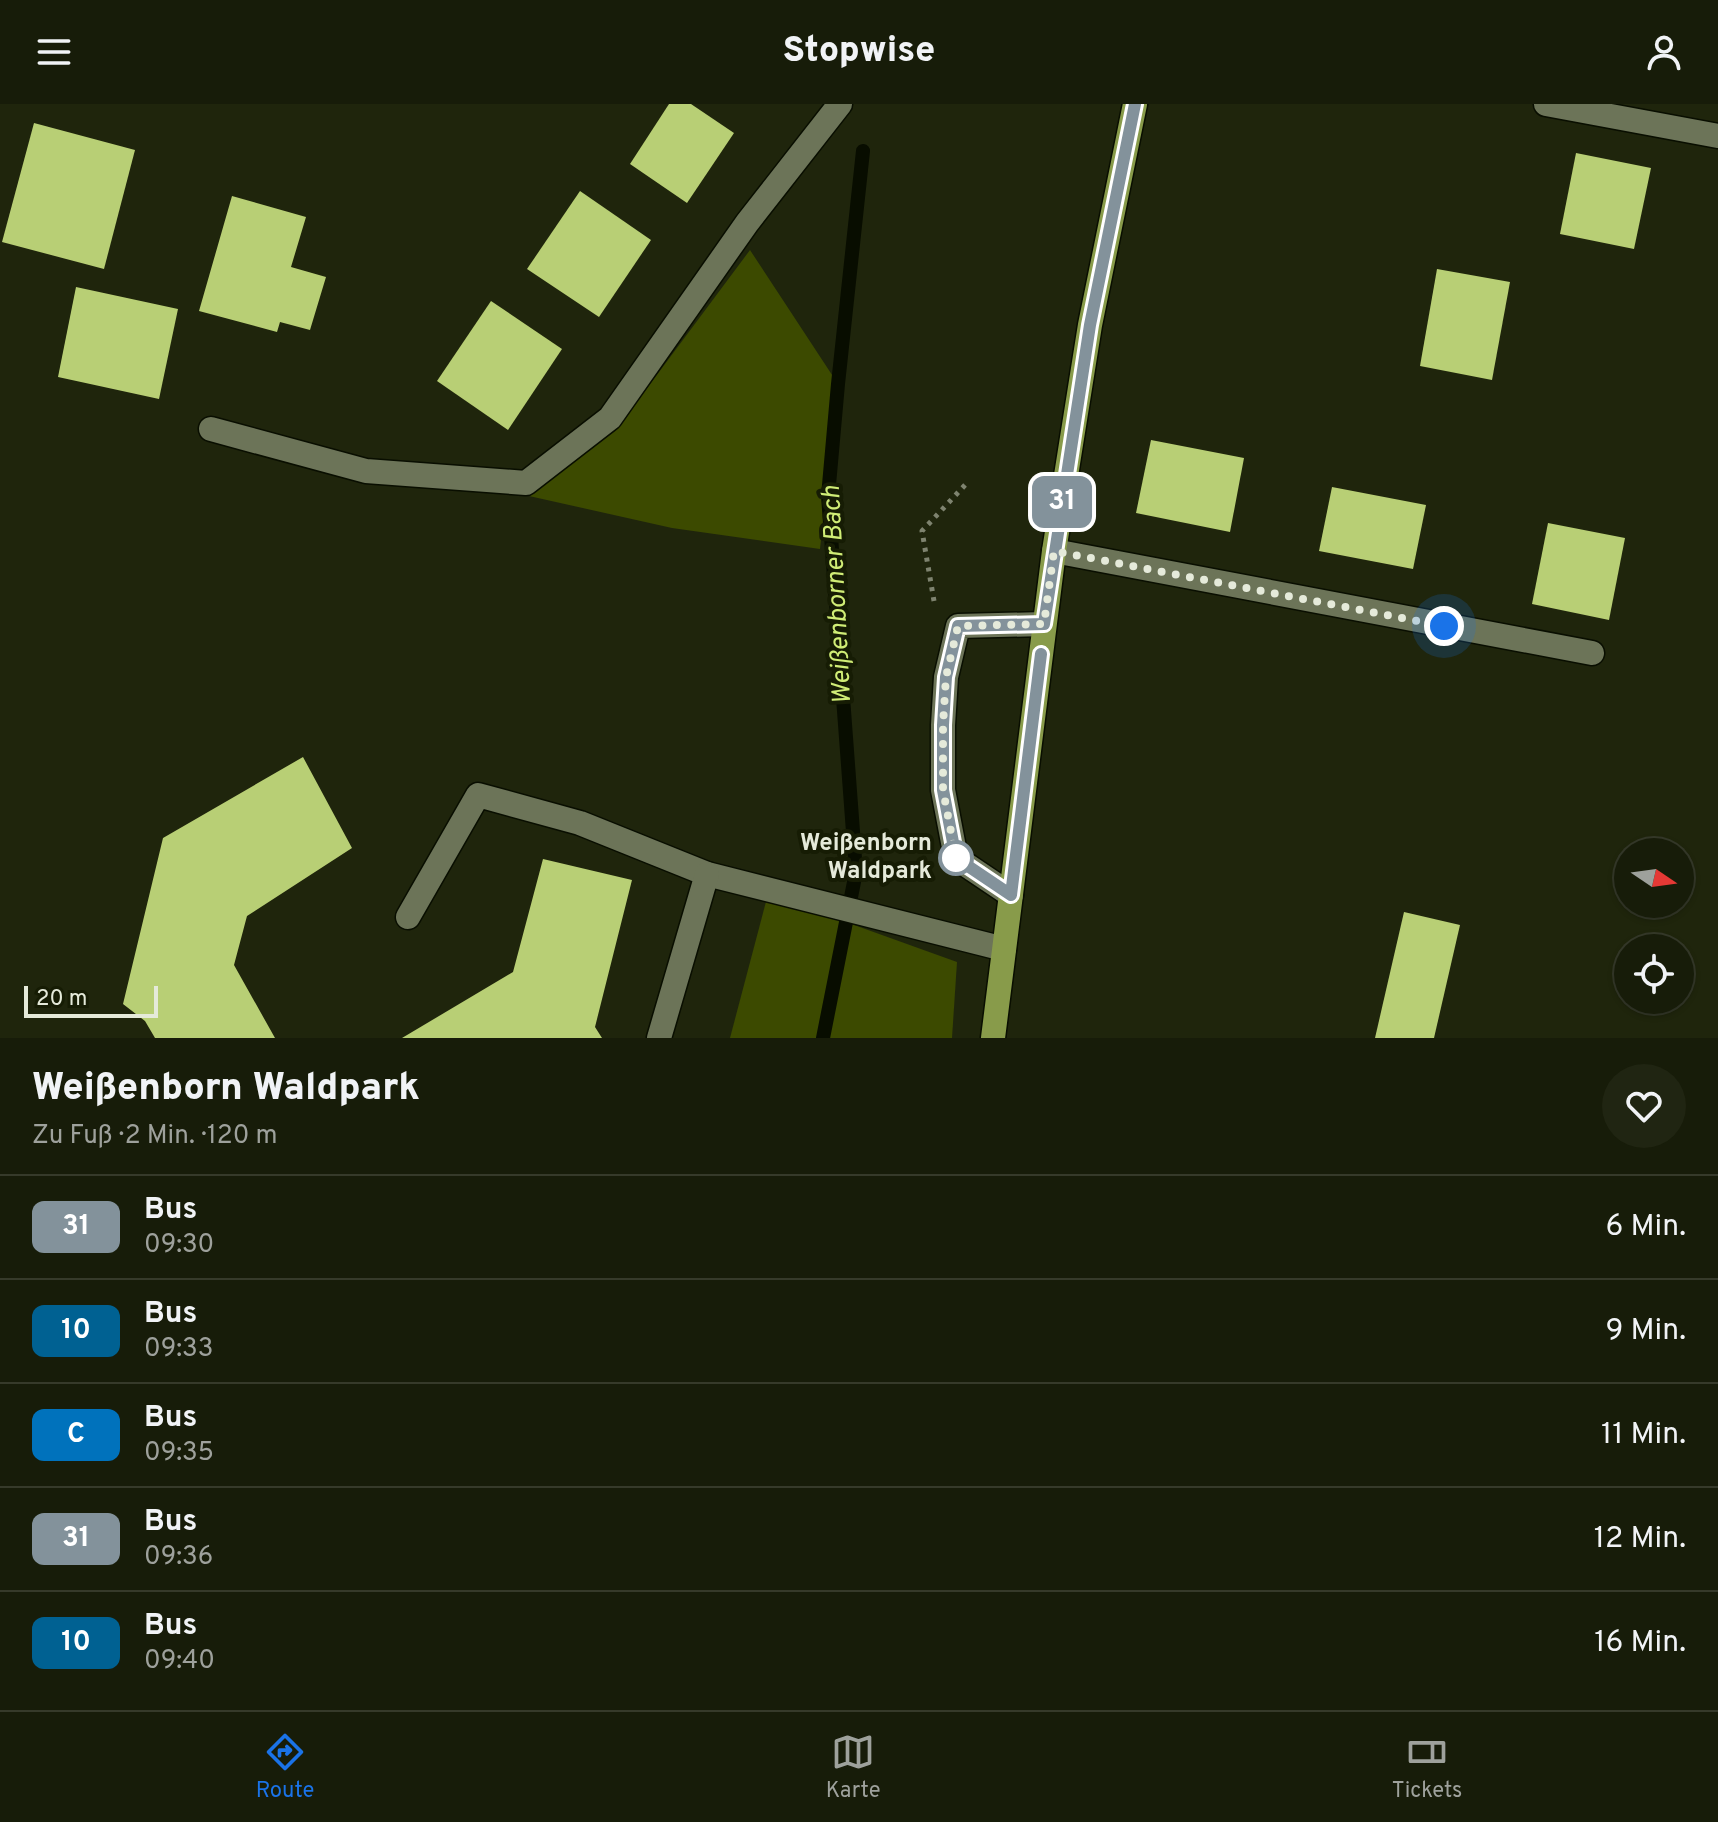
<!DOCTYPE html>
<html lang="de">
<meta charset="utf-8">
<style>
:root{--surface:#171c09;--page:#202512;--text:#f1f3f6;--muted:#9ea19c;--line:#363a2a;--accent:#1a73e8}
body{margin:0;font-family:Overpass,sans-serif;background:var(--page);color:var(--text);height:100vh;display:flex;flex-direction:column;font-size:30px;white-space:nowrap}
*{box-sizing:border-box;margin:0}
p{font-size:26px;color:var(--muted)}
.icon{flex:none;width:44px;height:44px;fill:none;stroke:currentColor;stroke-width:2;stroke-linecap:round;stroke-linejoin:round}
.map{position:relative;height:934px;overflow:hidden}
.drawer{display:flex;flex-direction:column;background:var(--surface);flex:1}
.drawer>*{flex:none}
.badge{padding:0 16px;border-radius:12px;font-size:28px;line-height:52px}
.needle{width:52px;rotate:103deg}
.buttons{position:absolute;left:1614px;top:734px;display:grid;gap:16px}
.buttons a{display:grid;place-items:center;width:80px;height:80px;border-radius:50%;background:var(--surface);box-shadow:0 2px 6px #0004,0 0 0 2px var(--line);font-size:40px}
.scale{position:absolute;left:24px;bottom:20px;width:134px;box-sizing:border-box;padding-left:8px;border:4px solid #e5eada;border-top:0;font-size:22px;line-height:28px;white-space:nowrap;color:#e5eada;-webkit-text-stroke:6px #161c04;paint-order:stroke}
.you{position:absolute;width:40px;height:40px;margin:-20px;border:6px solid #fff;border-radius:50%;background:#1a73e8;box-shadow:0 0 0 12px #1a73e833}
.map>.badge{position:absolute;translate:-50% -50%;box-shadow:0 0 0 4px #fff}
.round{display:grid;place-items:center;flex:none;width:84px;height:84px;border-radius:42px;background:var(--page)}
.summary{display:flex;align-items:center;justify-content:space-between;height:136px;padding:0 32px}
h1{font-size:38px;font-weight:800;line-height:60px}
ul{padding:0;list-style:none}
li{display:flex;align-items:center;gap:24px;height:104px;padding:0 32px;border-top:2px solid var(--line)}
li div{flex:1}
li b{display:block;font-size:30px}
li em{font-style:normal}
li .badge{min-width:88px;font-weight:700;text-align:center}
header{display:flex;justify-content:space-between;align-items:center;height:104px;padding:0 32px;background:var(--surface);font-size:36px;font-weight:800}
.tab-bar{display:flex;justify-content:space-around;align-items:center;height:112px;border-top:2px solid var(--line);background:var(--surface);font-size:22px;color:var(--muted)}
.tab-bar a{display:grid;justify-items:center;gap:4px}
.tab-bar .active{color:var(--accent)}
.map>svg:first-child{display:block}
.green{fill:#3c4a00}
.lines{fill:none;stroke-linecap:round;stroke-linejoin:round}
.stream{stroke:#080d00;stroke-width:14}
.building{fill:#b8cf75}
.minor-casing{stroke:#090e00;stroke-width:27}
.major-casing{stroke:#090e00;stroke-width:27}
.path{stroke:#7e836f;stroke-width:5;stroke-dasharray:4 6;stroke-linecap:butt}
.minor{stroke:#6c7458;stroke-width:24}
.major{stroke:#889b4a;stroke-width:24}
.line-casing{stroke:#fff;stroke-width:18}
.line{stroke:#83929b;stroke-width:12}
.walk{stroke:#e5eada;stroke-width:8;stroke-dasharray:0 14.4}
.stop-dot{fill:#fff;stroke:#83929b;stroke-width:4}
.labels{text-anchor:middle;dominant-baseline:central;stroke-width:8;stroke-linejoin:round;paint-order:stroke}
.stop-label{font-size:24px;font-weight:bold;fill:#e5eada;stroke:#161c04;text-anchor:end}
.water-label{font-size:26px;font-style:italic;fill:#d0ed76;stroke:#161c04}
</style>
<header><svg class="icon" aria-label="menu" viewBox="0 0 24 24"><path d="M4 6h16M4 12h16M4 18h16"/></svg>Stopwise<svg class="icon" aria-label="person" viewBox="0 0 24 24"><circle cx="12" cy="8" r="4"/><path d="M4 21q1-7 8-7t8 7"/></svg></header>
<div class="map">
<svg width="1718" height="934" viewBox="0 0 1718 934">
<rect width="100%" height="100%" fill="#1f250c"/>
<g class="green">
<path d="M 750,146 L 838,280 L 820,445 L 672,424 L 529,392 L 615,327 Z"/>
<path d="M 768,790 L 957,858 L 952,934 L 730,934 Z"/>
</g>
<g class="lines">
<path class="stream" d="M 823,934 L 856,768 L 828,392 L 838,280 L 863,47"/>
</g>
<g class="building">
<path d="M 669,0 L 691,0 L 734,29 L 687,99 L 630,60 Z"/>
<path d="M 34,19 L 135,46 L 104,165 L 2,138 Z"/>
<path d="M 1576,49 L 1651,64 L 1634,145 L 1560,130 Z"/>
<path d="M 580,87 L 651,136 L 599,213 L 527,165 Z"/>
<path d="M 232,92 L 306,113 L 291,163 L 326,173 L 310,226 L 280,218 L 277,228 L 199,207 Z"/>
<path d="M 1437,165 L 1510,178 L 1492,276 L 1420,262 Z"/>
<path d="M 76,183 L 178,205 L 159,295 L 58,273 Z"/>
<path d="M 491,197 L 562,245 L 508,326 L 437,277 Z"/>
<path d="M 1151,336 L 1244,354 L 1230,428 L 1136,409 Z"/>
<path d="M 1332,383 L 1426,401 L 1413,465 L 1319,447 Z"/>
<path d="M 1548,419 L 1625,434 L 1609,516 L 1532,500 Z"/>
<path d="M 303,653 L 352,744 L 247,812 L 234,861 L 275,934 L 155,934 L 145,917 L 123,900 L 163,734 Z"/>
<path d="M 543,755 L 632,776 L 595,923 L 602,934 L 402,934 L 513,868 Z"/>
<path d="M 1404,808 L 1460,821 L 1434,934 L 1375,934 Z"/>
</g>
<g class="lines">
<defs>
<g id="minor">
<path d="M 1546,0 L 1718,32"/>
<path d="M 211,325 L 366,367 L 526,379 L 610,314 L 747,119 L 840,0"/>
<path d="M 1054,447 L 1592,549"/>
<path d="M 1011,791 L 956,754 L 943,686 L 943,621 L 946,573 L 958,522 L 1044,520"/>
<path d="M 408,813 L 478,691 L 580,719 L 707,770 L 1004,845"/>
<path d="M 659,934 L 707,770"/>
</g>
<path id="major" d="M 993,934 L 1054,447 L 1090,221 L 1135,0"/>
</defs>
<use href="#minor" class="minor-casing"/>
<use href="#major" class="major-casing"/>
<path class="path" d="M 934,497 L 922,427 L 966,380"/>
<use href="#minor" class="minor"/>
<use href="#major" class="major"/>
</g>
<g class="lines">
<defs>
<path id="line" d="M 1041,550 L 1011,791 L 956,754 L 943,686 L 943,621 L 946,573 L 958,522 L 1044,520 L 1090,221 L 1135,0"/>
</defs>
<use href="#line" class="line-casing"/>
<use href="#line" class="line"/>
<path class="walk" d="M 956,754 L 943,686 L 943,621 L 946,573 L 958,522 L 1044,520 L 1054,447 L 1444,522"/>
</g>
<circle class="stop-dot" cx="956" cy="754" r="16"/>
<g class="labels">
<g class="stop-label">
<text x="932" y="740">Weißenborn<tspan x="932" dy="28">Waldpark</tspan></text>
</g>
<g class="water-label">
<text transform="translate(838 491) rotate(-93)">Weißenborner Bach</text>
</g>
</g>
</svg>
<div class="buttons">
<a><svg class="needle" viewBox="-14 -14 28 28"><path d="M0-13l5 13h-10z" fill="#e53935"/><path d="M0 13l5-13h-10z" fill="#9ea19c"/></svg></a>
<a><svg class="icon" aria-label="locate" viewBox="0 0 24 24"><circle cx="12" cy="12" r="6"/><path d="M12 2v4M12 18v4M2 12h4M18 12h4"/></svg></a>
</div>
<div class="scale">20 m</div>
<div class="you" style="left:1444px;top:522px"></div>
<b class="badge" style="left:1062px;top:398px;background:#83929b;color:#fff">31</b>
</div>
<section class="drawer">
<div class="summary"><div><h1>Weißenborn Waldpark</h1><p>Zu Fuß · 2 Min. · 120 m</p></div><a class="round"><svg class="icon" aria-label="heart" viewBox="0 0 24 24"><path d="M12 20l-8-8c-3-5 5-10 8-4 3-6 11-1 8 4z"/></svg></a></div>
<ul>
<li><span class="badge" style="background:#83929b;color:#fff">31</span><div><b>Bus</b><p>09:30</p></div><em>6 Min.</em></li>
<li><span class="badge" style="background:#006192;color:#fff">10</span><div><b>Bus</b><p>09:33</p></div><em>9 Min.</em></li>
<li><span class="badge" style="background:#0072bc;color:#fff">C</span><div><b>Bus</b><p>09:35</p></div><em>11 Min.</em></li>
<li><span class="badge" style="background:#83929b;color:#fff">31</span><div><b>Bus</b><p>09:36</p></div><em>12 Min.</em></li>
<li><span class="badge" style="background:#006192;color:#fff">10</span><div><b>Bus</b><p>09:40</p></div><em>16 Min.</em></li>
</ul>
</section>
<nav class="tab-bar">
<a class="active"><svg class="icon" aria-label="directions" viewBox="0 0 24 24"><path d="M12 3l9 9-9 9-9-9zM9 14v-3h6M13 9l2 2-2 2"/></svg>Route</a>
<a><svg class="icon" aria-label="map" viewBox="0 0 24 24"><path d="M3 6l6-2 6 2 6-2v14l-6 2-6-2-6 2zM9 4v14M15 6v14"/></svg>Karte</a>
<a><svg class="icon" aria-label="tickets" viewBox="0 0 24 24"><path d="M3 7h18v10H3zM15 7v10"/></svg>Tickets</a>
</nav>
